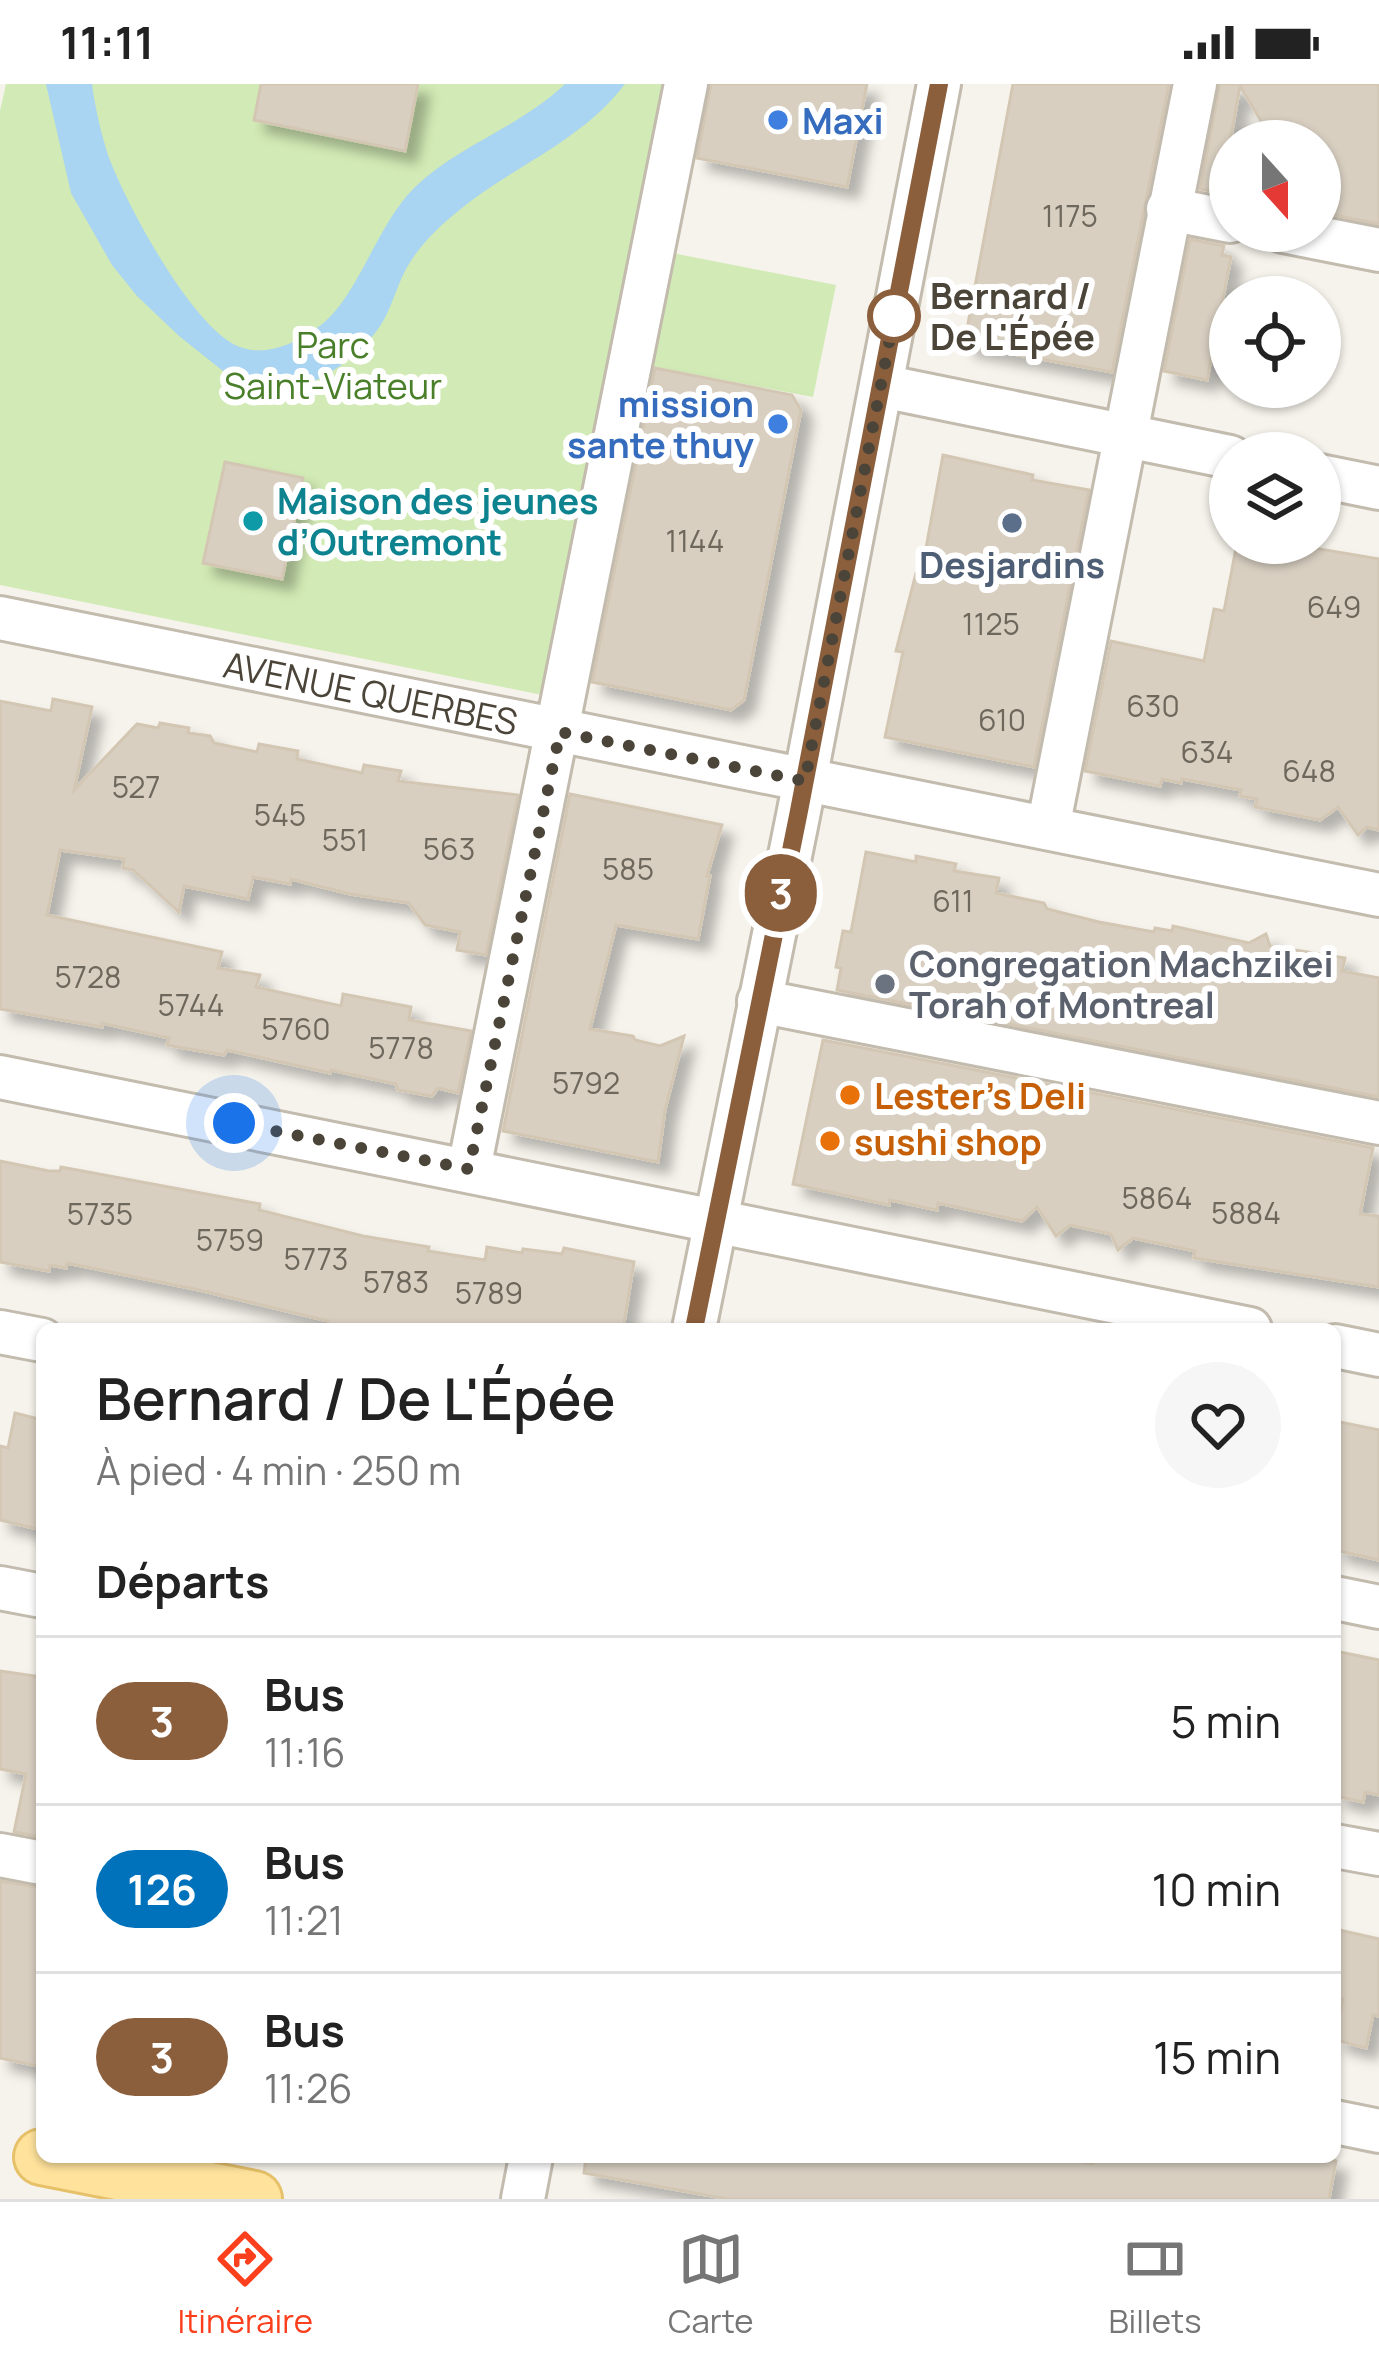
<!DOCTYPE html>
<html lang="fr">
<meta charset="utf-8">
<style>
:root{--surface:#fff;--page:#f6f6f6;--text:#222;--muted:#767676;--line:#e0e0e0;--accent:#fc3f1d}
body{margin:0;font-family:Manrope,sans-serif;background:var(--page);color:var(--text);height:100vh;display:flex;flex-direction:column;font-size:45px;white-space:nowrap}
*{box-sizing:border-box;margin:0}
p{font-size:39px;color:var(--muted)}
.icon{flex:none;width:66px;height:66px;fill:none;stroke:currentColor;stroke-width:2;stroke-linecap:round;stroke-linejoin:round}
.map{position:relative;flex:1;overflow:hidden}
.details{position:absolute;left:36px;top:1239px;width:1305px;height:840px;display:flex;flex-direction:column;background:var(--surface);border-radius:18px;box-shadow:0 3px 9px #0004}
.details>*{flex:none}
.badge{padding:0 24px;border-radius:39px;font-size:42px;line-height:78px}
.needle{width:78px;rotate:159deg}
.tools{position:absolute;left:1209px;top:36px;display:grid;gap:24px}
.tools a{display:grid;place-items:center;width:132px;height:132px;border-radius:50%;background:var(--surface);box-shadow:0 3px 9px #0004;font-size:60px}
.you{position:absolute;width:60px;height:60px;margin:-30px;border:9px solid #fff;border-radius:50%;background:#1a73e8;box-shadow:0 0 0 18px #1a73e833}
.map>.badge{position:absolute;translate:-50% -50%;box-shadow:0 0 0 6px #fff}
h2{padding:0 60px;font-size:45px;line-height:108px}
.round{display:grid;place-items:center;flex:none;width:126px;height:126px;border-radius:63px;background:var(--page)}
.summary{display:flex;align-items:center;justify-content:space-between;height:204px;padding:0 60px}
h1{font-size:57px;font-weight:600;line-height:90px}
ul{padding:0;list-style:none}
li{display:flex;align-items:center;gap:36px;height:168px;padding:0 60px;border-top:3px solid var(--line)}
li div{flex:1}
li b{display:block;font-size:45px}
li em{font-style:normal}
li .badge{min-width:132px;font-weight:700;text-align:center}
.status{display:flex;justify-content:space-between;align-items:center;height:84px;padding:0 60px;background:var(--surface);direction:ltr}
.status svg{height:33px;fill:currentColor}
.tabs{display:flex;justify-content:space-around;align-items:center;height:168px;border-top:3px solid var(--line);background:var(--surface);font-size:33px;color:var(--muted)}
.tabs a{display:grid;justify-items:center;gap:6px}
.tabs .on{color:var(--accent)}
.map>svg:first-child{display:block}
.green{fill:#d2eab5}
.water{fill:#a9d4f2}
.building{fill:#d8cfc1;stroke:#d3c7b4;stroke-width:3;filter:url(#shadow)}
.lines{fill:none;stroke-linecap:round;stroke-linejoin:round}
.minor-casing{stroke:#c2bbae;stroke-width:48}
.major-casing{stroke:#e6c16a;stroke-width:60}
.minor{stroke:#fff;stroke-width:42}
.major{stroke:#ffe39c;stroke-width:54}
.line-casing{stroke:#fff;stroke-width:27}
.line{stroke:#8b5e3c;stroke-width:18}
.walk{stroke:#4b4439;stroke-width:12;stroke-dasharray:0 21.6}
.shop-dot{fill:#3f7fe0;stroke:#fff;stroke-width:4.5}
.stop-dot{fill:#fff;stroke:#8b5e3c;stroke-width:6}
.culture-dot{fill:#0f9aa8;stroke:#fff;stroke-width:4.5}
.service-dot{fill:#5c6f8a;stroke:#fff;stroke-width:4.5}
.worship-dot{fill:#6b7280;stroke:#fff;stroke-width:4.5}
.food-dot{fill:#e8710a;stroke:#fff;stroke-width:4.5}
.labels{text-anchor:middle;dominant-baseline:central;stroke-width:12;stroke-linejoin:round;paint-order:stroke}
.number-label{font-size:30px;fill:#6e675b}
.shop-label{font-size:36px;font-weight:bold;fill:#366cbe;stroke:#fff;text-anchor:start}
.stop-label{font-size:36px;font-weight:bold;fill:#4b4439;stroke:#fff;text-anchor:start}
.park-label{font-size:36px;fill:#4a7f2a;stroke:#fff}
.culture-label{font-size:36px;font-weight:bold;fill:#0d838f;stroke:#fff;text-anchor:start}
.service-label{font-size:36px;font-weight:bold;fill:#4e5e75;stroke:#fff}
.street-label{font-size:36px;fill:#4b4439;stroke:#fff}
.worship-label{font-size:36px;font-weight:bold;fill:#5b616d;stroke:#fff;text-anchor:start}
.food-label{font-size:36px;font-weight:bold;fill:#c56008;stroke:#fff;text-anchor:start}
</style>
<div class="status"><b>11:11</b><svg viewBox="0 0 49 12"><path d="M0 12V9h3v3zM5 12V6h3v6zM10 12V3h3v9zM15 12V0h3v12zM26 1h20v11H26zM47 4h2v5h-2z"/></svg></div>
<div class="map">
<svg width="1379" height="2115" viewBox="0 0 1379 2115">
<defs>
<filter id="shadow"><feDropShadow dx="11" dy="11" stdDeviation="6" flood-color="#0004"/></filter>
</defs>
<rect width="100%" height="100%" fill="#f6f3ec"/>
<g class="green">
<path d="M 6,0 L 677,0 L 557,614 L 0,501 L 0,27 Z"/>
<path d="M 672,169 L 836,201 L 813,313 L 650,282 Z"/>
</g>
<path class="water" d="M 46,0 L 92,0 C 95,23 101,49 108,71 C 125,118 193,246 240,263 C 265,273 297,259 317,244 C 357,217 376,141 415,103 C 459,61 520,43 565,0 L 625,0 C 580,59 512,82 457,128 C 435,146 415,166 403,191 C 394,210 389,232 375,249 C 362,266 344,280 326,291 C 306,303 296,298 280,318 L 266,317 L 255,300 L 223,287 L 179,252 L 137,212 L 112,181 L 71,109 Z"/>
<g class="building">
<path d="M 261,0 L 418,0 L 405,67 L 254,36 Z"/>
<path d="M 711,0 L 867,0 L 847,103 L 697,74 Z"/>
<path d="M 1013,0 L 1169,0 L 1112,288 L 964,261 Z"/>
<path d="M 1220,0 L 1379,0 L 1379,140 L 1320,128 L 1320,57 L 1273,57 L 1240,2 L 1221,109 L 1200,105 Z"/>
<path d="M 1190,155 L 1224,162 L 1222,171 L 1231,173 L 1207,296 L 1164,287 Z"/>
<path d="M 655,284 L 792,311 L 801,326 L 744,616 L 731,626 L 592,598 Z"/>
<path d="M 943,371 L 1033,391 L 1032,396 L 1089,406 L 1034,683 L 885,653 L 903,568 L 896,567 L 916,489 L 922,486 Z"/>
<path d="M 225,378 L 303,394 L 282,495 L 203,479 Z"/>
<path d="M 1237,459 L 1284,459 L 1379,475 L 1379,746 L 1367,743 L 1358,751 L 1338,723 L 1320,736 L 1255,723 L 1257,715 L 1240,712 L 1241,706 L 1182,695 L 1181,699 L 1162,695 L 1160,702 L 1085,687 L 1111,557 L 1204,577 L 1214,525 L 1224,527 Z"/>
<path d="M 53,615 L 92,623 L 74,706 L 137,640 L 158,644 L 160,639 L 189,644 L 188,649 L 210,652 L 214,659 L 257,668 L 259,660 L 298,667 L 297,675 L 362,689 L 364,681 L 401,687 L 398,697 L 518,711 L 486,871 L 457,866 L 460,848 L 425,841 L 409,819 L 350,810 L 291,795 L 290,800 L 253,793 L 248,815 L 184,802 L 179,828 L 133,786 L 123,784 L 124,775 L 60,766 L 47,831 L 222,868 L 218,884 L 260,891 L 256,903 L 341,922 L 343,910 L 411,923 L 409,936 L 471,947 L 458,1009 L 438,1004 L 432,1012 L 398,1006 L 396,1000 L 331,986 L 330,989 L 227,966 L 224,971 L 167,961 L 169,954 L 102,939 L 102,943 L 0,925 L 0,617 L 51,627 Z"/>
<path d="M 570,710 L 722,741 L 707,792 L 710,792 L 698,855 L 616,841 L 590,945 L 633,952 L 635,956 L 660,962 L 684,952 L 665,1026 L 658,1078 L 503,1047 Z"/>
<path d="M 866,768 L 916,778 L 916,772 L 956,780 L 954,787 L 999,794 L 996,809 L 1044,819 L 1047,825 L 1099,838 L 1154,848 L 1155,844 L 1172,847 L 1173,842 L 1249,859 L 1266,850 L 1270,862 L 1345,874 L 1342,887 L 1379,894 L 1379,1013 L 837,906 L 841,884 L 836,883 L 843,847 L 851,848 Z"/>
<path d="M 823,956 L 1373,1064 L 1360,1130 L 1379,1132 L 1379,1203 L 1194,1174 L 1195,1167 L 1133,1154 L 1118,1166 L 1111,1150 L 1070,1141 L 1056,1152 L 1037,1123 L 1022,1137 L 938,1119 L 937,1126 L 890,1116 L 889,1121 L 793,1100 Z"/>
<path d="M 0,1077 L 49,1087 L 60,1087 L 61,1083 L 260,1120 L 259,1126 L 363,1152 L 429,1163 L 428,1167 L 485,1176 L 487,1163 L 522,1169 L 523,1165 L 562,1170 L 564,1164 L 634,1178 L 623,1245 L 327,1245 L 328,1237 L 199,1206 L 67,1179 L 66,1184 L 50,1181 L 49,1187 L 0,1178 Z"/>
<path d="M 15,1329 L 42,1336 L 42,1446 L 0,1436 L 0,1362 L 8,1364 Z"/>
<path d="M 1335,1337 L 1379,1346 L 1379,1476 L 1335,1466 Z"/>
<path d="M 1340,1568 L 1379,1576 L 1379,1711 L 1365,1708 L 1363,1718 L 1335,1712 L 1335,1594 Z"/>
<path d="M 0,1587 L 42,1593 L 42,1753 L 14,1748 L 26,1690 L 0,1685 Z"/>
<path d="M 0,1797 L 42,1804 L 42,1983 L 0,1974 Z"/>
<path d="M 1335,1845 L 1379,1855 L 1379,1932 L 1373,1931 L 1366,1964 L 1335,1956 L 1343,1915 L 1335,1913 Z"/>
<path d="M 586,2073 L 1050,2073 L 1093,2080 L 1095,2073 L 1317,2073 L 1336,2077 L 1329,2115 L 728,2115 L 584,2089 Z"/>
</g>
<g class="lines">
<defs>
<g id="minor">
<path d="M 1168,125 L 1230,137"/>
<path d="M 1283,147 L 1379,166"/>
<path d="M 882,302 L 1230,373"/>
<path d="M 1320,392 L 1379,404"/>
<path id="s1" d="M 0,534 L 1379,811"/>
<path d="M 1048,744 L 1195,0"/>
<path d="M 759,917 L 1379,1039"/>
<path d="M 0,993 L 1250,1245"/>
<path d="M 469,1085 L 686,0"/>
<path d="M 694,1245 L 798,732 L 939,0"/>
<path d="M 0,1248 L 42,1256"/>
<path d="M 1335,1262 L 1379,1271"/>
<path d="M 0,1504 L 42,1512"/>
<path d="M 1335,1514 L 1379,1523"/>
<path d="M 1335,1762 L 1379,1770"/>
<path d="M 0,1771 L 42,1779"/>
<path d="M 1335,2038 L 1379,2047"/>
<path d="M 523,2115 L 531,2073"/>
</g>
<path id="major" d="M 42,2073 L 254,2115"/>
</defs>
<use href="#minor" class="minor-casing"/>
<use href="#major" class="major-casing"/>
<use href="#minor" class="minor"/>
<use href="#major" class="major"/>
</g>
<g class="lines">
<defs>
<path id="line" d="M 694,1245 L 798,732 L 939,0"/>
</defs>
<use href="#line" class="line-casing"/>
<use href="#line" class="line"/>
<path class="walk" d="M 234,1039 L 469,1085 L 560,648 L 805,697 L 898,212 L 894,232"/>
</g>
<g class="shop-dot">
<circle cx="778" cy="36" r="12"/>
<circle cx="778" cy="340" r="12"/>
</g>
<circle class="stop-dot" cx="894" cy="232" r="24"/>
<circle class="culture-dot" cx="253" cy="437" r="12"/>
<circle class="service-dot" cx="1012" cy="439" r="12"/>
<circle class="worship-dot" cx="885" cy="900" r="12"/>
<g class="food-dot">
<circle cx="850" cy="1011" r="12"/>
<circle cx="830" cy="1057" r="12"/>
</g>
<g class="labels">
<g class="number-label">
<text x="1070" y="131">1175</text>
<text x="695" y="456">1144</text>
<text x="1334" y="522">649</text>
<text x="991" y="539">1125</text>
<text x="1153" y="621">630</text>
<text x="1002" y="635">610</text>
<text x="1207" y="667">634</text>
<text x="1309" y="686">648</text>
<text x="136" y="702">527</text>
<text x="280" y="730">545</text>
<text x="345" y="755">551</text>
<text x="449" y="764">563</text>
<text x="628" y="784">585</text>
<text x="953" y="816">611</text>
<text x="88" y="892">5728</text>
<text x="191" y="920">5744</text>
<text x="296" y="944">5760</text>
<text x="401" y="963">5778</text>
<text x="586" y="998">5792</text>
<text x="1157" y="1113">5864</text>
<text x="1246" y="1128">5884</text>
<text x="100" y="1129">5735</text>
<text x="230" y="1155">5759</text>
<text x="316" y="1174">5773</text>
<text x="396" y="1197">5783</text>
<text x="489" y="1208">5789</text>
</g>
<g class="shop-label">
<text x="802" y="36">Maxi</text>
<text x="754" y="319" text-anchor="end">mission<tspan x="754" dy="41">sante thuy</tspan></text>
</g>
<g class="stop-label">
<text x="930" y="211">Bernard /<tspan x="930" dy="41">De L'Épée</tspan></text>
</g>
<g class="park-label">
<text x="333" y="260">Parc<tspan x="333" dy="41">Saint-Viateur</tspan></text>
</g>
<g class="culture-label">
<text x="277" y="416">Maison des jeunes<tspan x="277" dy="41">d’Outremont</tspan></text>
</g>
<g class="service-label">
<text x="1012" y="480">Desjardins</text>
</g>
<g class="street-label">
<text stroke="none"><textPath href="#s1" startOffset="378">AVENUE QUERBES</textPath></text>
</g>
<g class="worship-label">
<text x="909" y="879">Congregation Machzikei<tspan x="909" dy="41">Torah of Montreal</tspan></text>
</g>
<g class="food-label">
<text x="874" y="1011">Lester's Deli</text>
<text x="854" y="1057">sushi shop</text>
</g>
</g>
</svg>
<div class="tools">
<a><svg class="needle" viewBox="-14 -14 28 28"><path d="M0-13l5 13h-10z" fill="#e53935"/><path d="M0 13l5-13h-10z" fill="#767676"/></svg></a>
<a><svg class="icon" aria-label="locate" viewBox="0 0 24 24"><circle cx="12" cy="12" r="6"/><path d="M12 2v4M12 18v4M2 12h4M18 12h4"/></svg></a>
<a><svg class="icon" aria-label="layers" viewBox="0 0 24 24"><path d="M12 4l9 5-9 5-9-5zM3 14l9 5 9-5"/></svg></a>
</div>
<div class="you" style="left:234px;top:1039px"></div>
<b class="badge" style="left:781px;top:809px;background:#8b5e3c;color:#fff">3</b>
<section class="details">
<div class="summary"><div><h1>Bernard / De L'Épée</h1><p>À pied · 4 min · 250 m</p></div><a class="round"><svg class="icon" aria-label="heart" viewBox="0 0 24 24"><path d="M12 20l-8-8c-3-5 5-10 8-4 3-6 11-1 8 4z"/></svg></a></div>
<h2>Départs</h2>
<ul>
<li><span class="badge" style="background:#8b5e3c;color:#fff">3</span><div><b>Bus</b><p>11:16</p></div><em>5 min</em></li>
<li><span class="badge" style="background:#0072bc;color:#fff">126</span><div><b>Bus</b><p>11:21</p></div><em>10 min</em></li>
<li><span class="badge" style="background:#8b5e3c;color:#fff">3</span><div><b>Bus</b><p>11:26</p></div><em>15 min</em></li>
</ul>
</section>
</div>
<nav class="tabs">
<a class="on"><svg class="icon" aria-label="directions" viewBox="0 0 24 24"><path d="M12 3l9 9-9 9-9-9zM9 14v-3h6M13 9l2 2-2 2"/></svg>Itinéraire</a>
<a><svg class="icon" aria-label="map" viewBox="0 0 24 24"><path d="M3 6l6-2 6 2 6-2v14l-6 2-6-2-6 2zM9 4v14M15 6v14"/></svg>Carte</a>
<a><svg class="icon" aria-label="tickets" viewBox="0 0 24 24"><path d="M3 7h18v10H3zM15 7v10"/></svg>Billets</a>
</nav>
